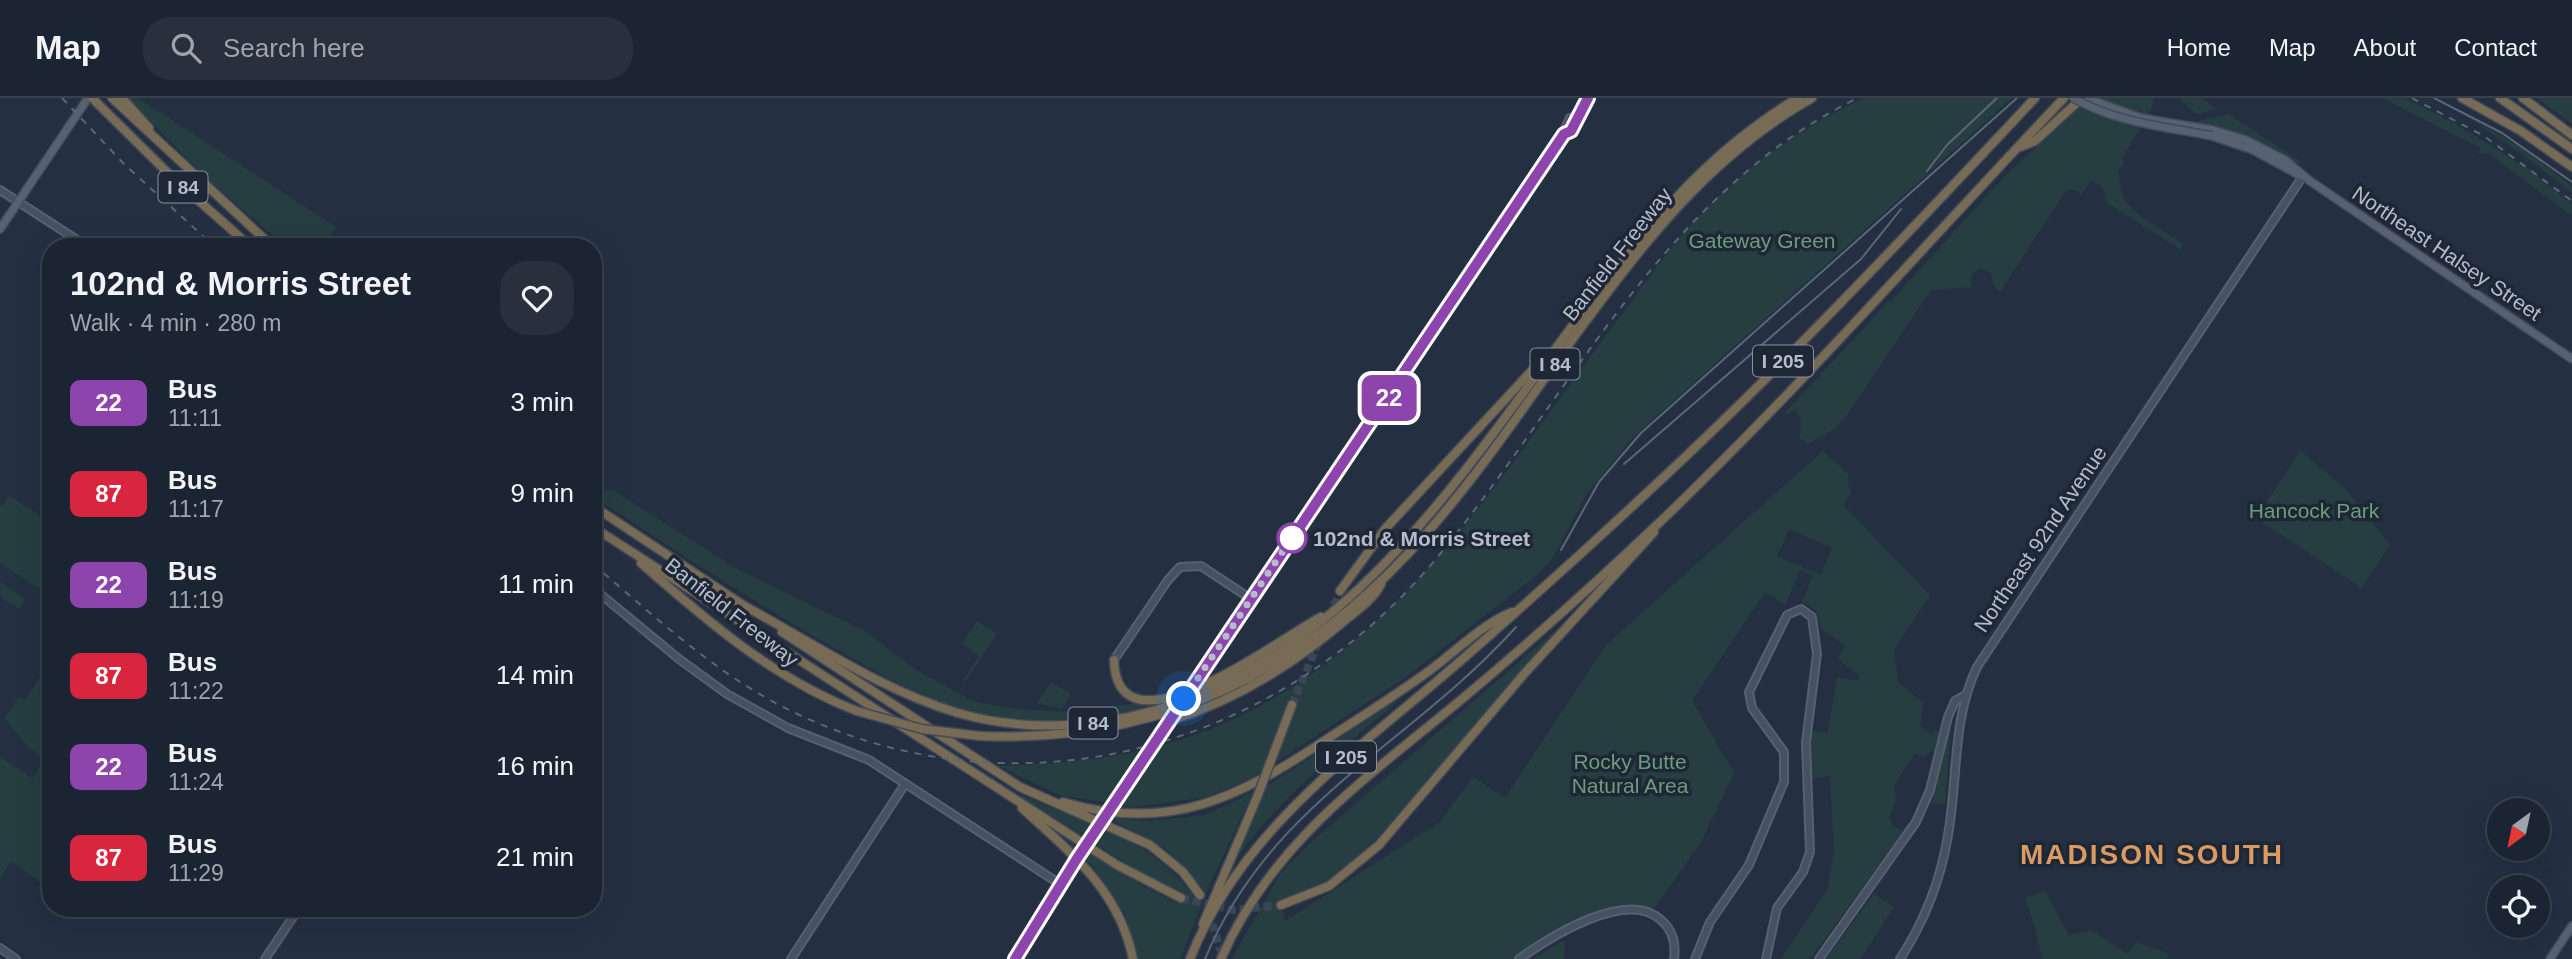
<!DOCTYPE html>
<meta charset="utf-8">
<style>
:root{--surface:#1b2432;--page:#28303e;--text:#f1f3f6;--muted:#a0a4ac;--line:#39414d}
body{margin:0;font-family:Arial,sans-serif;background:var(--page);color:var(--text);height:100vh;display:flex;flex-direction:column;font-size:26px;white-space:nowrap}
*{box-sizing:border-box;margin:0}
p{font-size:23px;color:var(--muted)}
.icon{flex:none;width:38px;height:38px;fill:none;stroke:currentColor;stroke-width:2;stroke-linecap:round;stroke-linejoin:round}
.map{position:relative;flex:1;overflow:hidden}
.drawer{position:absolute;left:42px;top:140px;width:560px;height:679px;display:flex;flex-direction:column;background:var(--surface);border-radius:28px;box-shadow:0 7px 28px #0002,0 0 0 2px var(--line)}
.drawer>*{flex:none}
.badge{padding:0 14px;border-radius:10px;font-size:24px;line-height:46px}
.needle{width:46px;rotate:213deg}
.controls{position:absolute;left:2487px;top:700px;display:grid;gap:14px}
.controls a{display:grid;place-items:center;width:63px;height:63px;border-radius:50%;background:var(--surface);box-shadow:0 7px 28px #0002,0 0 0 2px var(--line);font-size:35px}
.you{position:absolute;width:35px;height:35px;margin:-18px;border:5px solid #fff;border-radius:50%;background:#1a73e8;box-shadow:0 0 0 10px #1a73e833}
.map>.badge{position:absolute;translate:-50% -50%;box-shadow:0 0 0 4px #fff}
.round{display:grid;place-items:center;flex:none;width:74px;height:74px;border-radius:28px;background:var(--page)}
.summary{display:flex;align-items:center;justify-content:space-between;height:119px;padding:0 28px}
h1{font-size:33px;font-weight:700;line-height:52px}
ul{padding:0;list-style:none}
li{display:flex;align-items:center;gap:21px;height:91px;padding:0 28px}
li div{flex:1}
li b{display:block;font-size:26px}
li em{font-style:normal}
li .badge{min-width:77px;font-weight:700;text-align:center}
header{display:flex;align-items:center;gap:42px;box-sizing:border-box;height:98px;padding:0 35px;background:var(--surface);border-bottom:2px solid var(--line)}
header strong{font-size:33px}
nav{display:flex;gap:38px;margin-inline-start:auto;font-size:24px}
.search{width:490px;height:63px;background:var(--page);display:flex;align-items:center;gap:18px;box-sizing:border-box;padding:0 24px;border-radius:28px;color:var(--muted);font-size:26px}
.map>svg:first-child{display:block}
.green{fill:#263e42;fill-rule:evenodd}
.lines{fill:none;stroke-linecap:round;stroke-linejoin:round}
.highway-tunnel{stroke:#3a4557;stroke-width:8;stroke-dasharray:8 4;stroke-linecap:butt}
.secondary-casing{stroke:#57606e;stroke-width:10}
.primary-casing{stroke:#424b5a;stroke-width:10}
.highway-casing{stroke:#414a58;stroke-width:11}
.secondary{stroke:#475164;stroke-width:6}
.primary{stroke:#576171;stroke-width:7}
.highway{stroke:#786b55;stroke-width:8}
.tram{stroke:#5b6678;stroke-width:2}
.rail{stroke:#5b6678;stroke-width:2;stroke-dasharray:7 7;stroke-linecap:butt}
.secondary-bridge-casing{stroke:#57606e;stroke-width:10;stroke-linecap:butt}
.primary-bridge-casing{stroke:#424b5a;stroke-width:10;stroke-linecap:butt}
.highway-bridge-casing{stroke:#414a58;stroke-width:11;stroke-linecap:butt}
.secondary-bridge{stroke:#475164;stroke-width:6}
.primary-bridge{stroke:#576171;stroke-width:7}
.highway-bridge{stroke:#786b55;stroke-width:8}
.line-casing{stroke:#fff;stroke-width:16}
.line{stroke:#8e44ad;stroke-width:10}
.walk{stroke:#b5bdcb;stroke-width:7;stroke-dasharray:0 12.6}
.stop-dot{fill:#fff;stroke:#8e44ad;stroke-width:3.5}
.labels{text-anchor:middle;dominant-baseline:central;stroke-width:7;stroke-linejoin:round;paint-order:stroke}
.shield{fill:#1e2736;stroke:#88909e;stroke-width:2}
.shield-label{font-size:19px;font-weight:bold;fill:#b5bdcb}
.park-label{font-size:21px;fill:#6c9d79;stroke:#1e2736}
.street-label{font-size:21px;fill:#b5bdcb;stroke:#1e2736}
.stop-label{font-size:21px;font-weight:bold;fill:#b5bdcb;stroke:#1e2736;text-anchor:start}
.district-label{font-size:28px;font-weight:bold;letter-spacing:2px;fill:#da9b62;stroke:#1e2736}
</style>
<header>
<strong>Map</strong>
<div class="search"><svg class="icon" aria-label="search" viewBox="0 0 24 24"><circle cx="10" cy="10" r="6"/><path d="M15 15l6 6"/></svg>Search here</div>
<nav><a>Home</a><a>Map</a><a>About</a><a>Contact</a></nav>
</header>
<div class="map">
<svg width="2572" height="861" viewBox="0 0 2572 861">
<rect width="100%" height="100%" fill="#243042"/>
<g class="green">
<path d="M 127,0 L 138,0 L 336,129 L 324,149 L 286,149 L 213,86 Z"/>
<path d="M 1864,0 L 2012,0 L 1632,340 L 1587,396 L 1552,461 L 1538,476 L 1406,579 L 1250,681 L 1206,699 L 1133,709 L 1059,697 L 999,668 C 1055,666 1108,662 1163,647 C 1380,588 1493,386 1620,219 C 1646,184 1672,147 1701,116 C 1745,69 1805,27 1864,0 Z"/>
<path d="M 2090,0 L 2154,0 L 2152,10 L 2122,60 L 2125,63 L 2118,74 L 2123,100 L 2139,117 L 2182,145 L 2181,152 L 2106,104 L 2103,90 L 2091,82 L 2082,96 L 2072,91 L 2066,93 L 2000,194 L 1993,187 L 1992,176 L 1981,170 L 1972,176 L 1971,189 L 1931,192 L 1847,317 L 1836,330 L 1808,346 L 1800,340 L 1801,322 L 1796,312 L 1783,317 L 1889,203 L 1894,203 L 1893,201 L 2005,78 Z"/>
<path d="M 2178,0 L 2202,0 L 2216,11 L 2197,16 Z"/>
<path d="M 2382,0 L 2404,0 L 2456,26 L 2531,73 L 2565,101 L 2572,107 L 2572,118 L 2489,56 L 2478,55 L 2481,50 Z"/>
<path d="M 2537,0 L 2572,0 L 2572,26 Z"/>
<path d="M 2228,16 L 2300,63 L 2302,67 L 2236,35 L 2198,27 L 2198,23 Z"/>
<path d="M 2464,17 L 2521,49 L 2572,88 L 2572,95 L 2519,54 Z"/>
<path d="M 1823,353 L 1848,376 L 1848,388 L 1852,393 L 1843,407 L 1930,497 L 1894,552 L 1898,584 L 1923,605 L 1920,627 L 1931,637 L 1935,632 L 1939,634 L 1934,651 L 1924,660 L 1915,655 L 1894,688 L 1896,703 L 1889,719 L 1893,728 L 1904,733 L 1810,861 L 1781,861 L 1827,792 L 1834,755 L 1830,678 L 1812,681 L 1811,633 L 1828,634 L 1837,579 L 1858,583 L 1859,577 L 1838,561 L 1845,547 L 1821,531 L 1816,512 L 1802,504 L 1813,478 L 1800,472 L 1785,507 L 1765,494 L 1692,603 L 1734,675 L 1701,744 L 1654,811 C 1612,794 1547,836 1512,861 L 1232,861 L 1280,776 L 1309,746 L 1565,524 L 1382,735 L 1329,785 L 1280,802 L 1285,823 L 1440,724 L 1473,679 L 1505,700 L 1606,547 ZM 1789,431 L 1832,450 L 1821,477 L 1777,458 Z"/>
<path d="M 2300,353 L 2344,389 L 2390,447 L 2362,490 L 2256,420 Z"/>
<path d="M 593,391 L 612,392 L 739,472 L 863,532 L 918,573 L 974,604 L 1017,611 L 1071,614 L 1174,600 L 1171,605 C 1106,620 1042,629 976,614 C 920,601 872,571 822,543 C 747,499 674,452 602,404 L 593,398 Z"/>
<path d="M 8,397 L 51,425 L 51,498 L 0,465 L 0,408 L 6,405 Z"/>
<path d="M 0,484 L 25,501 L 19,511 L 0,499 Z"/>
<path d="M 977,523 L 997,536 L 965,584 L 963,582 L 979,558 L 962,546 Z"/>
<path d="M 51,562 L 51,664 L 27,648 L 5,620 L 19,599 L 25,602 Z"/>
<path d="M 1051,584 L 1071,596 L 1062,611 L 1037,605 Z"/>
<path d="M 1405,597 C 1346,647 1283,696 1237,759 L 1266,689 Z"/>
<path d="M 1951,627 L 1945,706 L 1931,705 Z"/>
<path d="M 0,659 L 32,680 L 28,687 L 42,666 L 51,671 L 51,792 L 14,765 L 10,765 L 0,781 Z"/>
<path d="M 1253,694 L 1209,788 L 1180,861 L 1137,861 L 1125,816 L 1092,767 L 1050,731 L 1146,790 L 1179,806 L 1184,795 L 1141,774 L 1021,699 L 1022,697 C 1093,730 1144,734 1196,801 L 1205,793 L 1165,750 L 1114,723 L 1114,720 L 1147,723 L 1205,717 Z"/>
<path d="M 2045,793 L 2069,837 L 2091,832 L 2128,856 L 2136,844 L 2169,856 L 2166,861 L 2042,861 L 2034,826 L 2025,800 Z"/>
<path d="M 1874,796 L 1894,809 L 1860,861 L 1826,861 Z"/>
<path d="M 1565,842 L 1564,861 L 1533,861 Z"/>
</g>
<g class="lines">
<g class="highway-tunnel">
<path d="M 1292,607 L 1340,493"/>
<path d="M 1181,800 L 1233,812 L 1281,807"/>
<path d="M 1209,814 L 1223,861"/>
</g>
<defs>
<g id="secondary">
<path d="M 1564,36 L 1571,33 L 1577,24 L 1576,19 L 1588,0"/>
<path d="M 0,92 L 88,149"/>
<path d="M 593,490 L 679,561 L 727,596 L 788,630 L 869,662 L 1060,786"/>
<path d="M 1214,556 L 1557,47 L 1570,20 L 1576,19"/>
<path d="M 1114,562 L 1168,482 L 1180,469 L 1201,468 L 1251,501"/>
<path d="M 0,850 L 16,861"/>
<path d="M 265,861 L 299,810"/>
<path d="M 791,861 L 905,686"/>
<path d="M 1015,861 L 1067,776"/>
<path d="M 1519,861 C 1550,839 1627,790 1661,822 C 1673,832 1676,846 1674,861"/>
<path d="M 1695,861 L 1710,824 L 1749,767 L 1784,684 L 1784,654 L 1752,610 L 1749,594 L 1787,517 L 1801,511 L 1812,519 L 1817,556 L 1806,644 L 1810,754 L 1803,774 L 1777,810 L 1766,861"/>
<path d="M 1819,861 L 1916,724 L 1930,692 L 1948,619 L 1955,603 L 1965,597"/>
<path d="M 1900,861 C 1924,824 1941,781 1948,737 C 1958,681 1952,621 1977,569 L 2303,78"/>
</g>
<g id="primary">
<path d="M 2086,0 L 2141,20 L 2213,32 L 2246,42 L 2285,62 L 2310,83 L 2572,261"/>
<path d="M 2212,38 L 2253,52 L 2299,77"/>
<path d="M 0,131 L 88,0"/>
<path d="M 2550,861 L 2572,828"/>
</g>
<g id="highway">
<path d="M 92,0 L 172,79 L 251,149"/>
<path d="M 112,0 L 273,149"/>
<path d="M 122,0 L 149,30"/>
<path d="M 2462,0 L 2521,33 L 2572,69"/>
<path d="M 2500,0 L 2572,51"/>
<path d="M 2523,0 L 2572,37"/>
<path d="M 2020,49 L 2035,43 L 2082,0"/>
<path d="M 593,408 L 746,509"/>
<path d="M 593,429 L 1117,767 L 1181,800"/>
<path d="M 641,465 C 707,523 774,581 857,613"/>
<path d="M 1340,493 L 1385,431 L 1538,266"/>
<path d="M 741,506 C 811,544 881,592 958,615 C 1021,633 1089,631 1152,613 C 1361,554 1476,353 1600,191 C 1658,116 1715,49 1798,0"/>
<path d="M 782,534 L 1020,689 L 1150,747 L 1183,774 L 1200,797"/>
<path d="M 1114,562 C 1117,666 1283,538 1321,519"/>
<path d="M 1169,623 C 1235,603 1291,568 1343,524 C 1356,513 1373,502 1381,486"/>
<path d="M 980,638 C 1162,646 1306,572 1425,437 C 1480,375 1528,303 1577,235 C 1645,143 1711,57 1812,0"/>
<path d="M 1270,665 L 1292,607"/>
<path d="M 1063,704 C 1169,736 1240,699 1327,641 C 1361,619 1396,597 1429,573 C 1456,553 1481,527 1512,514"/>
<path d="M 1022,710 C 1072,756 1119,792 1133,861"/>
<path d="M 1281,807 L 1329,788 L 1379,747 L 1524,576 L 1654,434"/>
<path d="M 1203,826 L 1258,697"/>
<path d="M 1190,861 C 1242,729 1362,649 1465,559 C 1528,504 1590,448 1651,391 C 1785,267 1910,133 2035,0"/>
<path d="M 1221,861 C 1272,744 1367,680 1462,601 C 1530,544 1597,484 1661,423 C 1802,288 1930,141 2064,0"/>
</g>
</defs>
<use href="#secondary" class="secondary-casing"/>
<use href="#primary" class="primary-casing"/>
<use href="#highway" class="highway-casing"/>
<use href="#secondary" class="secondary"/>
<use href="#primary" class="primary"/>
<use href="#highway" class="highway"/>
<g class="tram">
<path d="M 2434,0 L 2502,35 L 2572,84"/>
<path d="M 1927,73 L 1947,47 L 1997,0"/>
<path d="M 1624,366 L 1861,161 L 1901,111"/>
<path d="M 1561,452 L 1599,384 L 1641,335 L 2017,0"/>
<path d="M 1205,861 C 1270,704 1410,647 1516,529"/>
</g>
<g class="rail">
<path d="M 62,0 L 124,66 L 215,149"/>
<path d="M 2412,0 L 2484,38 L 2572,103"/>
<path d="M 593,466 C 654,518 714,574 785,610 C 1016,726 1280,652 1440,456 C 1570,297 1666,93 1858,0"/>
</g>
<defs>
<g id="secondary-bridge">
<path d="M 1127,685 L 1214,556"/>
<path d="M 1067,776 L 1120,695"/>
</g>
<path id="primary-bridge" d="M 2073,0 C 2117,25 2163,28 2212,38"/>
<g id="highway-bridge">
<path d="M 857,613 L 922,631 L 980,638"/>
<path d="M 1258,697 L 1270,665"/>
</g>
</defs>
<use href="#secondary-bridge" class="secondary-bridge-casing"/>
<use href="#primary-bridge" class="primary-bridge-casing"/>
<use href="#highway-bridge" class="highway-bridge-casing"/>
<use href="#secondary-bridge" class="secondary-bridge"/>
<use href="#primary-bridge" class="primary-bridge"/>
<use href="#highway-bridge" class="highway-bridge"/>
</g>
<g class="lines">
<defs>
<path id="line" d="M 1015,861 L 1076,762 L 1564,36 L 1571,33 L 1588,0"/>
</defs>
<use href="#line" class="line-casing"/>
<use href="#line" class="line"/>
<path class="walk" d="M 1184,601 L 1299,429 L 1292,440"/>
</g>
<circle class="stop-dot" cx="1292" cy="440" r="14"/>
<g class="labels">
<g class="shield">
<rect x="158.5" y="73.5" width="49" height="31" rx="5"/>
<rect x="1753" y="247.5" width="60" height="31" rx="5"/>
<rect x="1530.5" y="250.5" width="49" height="31" rx="5"/>
<rect x="1068.5" y="609.5" width="49" height="31" rx="5"/>
<rect x="1316" y="643.5" width="60" height="31" rx="5"/>
</g>
<g class="shield-label">
<text x="183" y="89">I 84</text>
<text x="1783" y="263">I 205</text>
<text x="1555" y="266">I 84</text>
<text x="1093" y="625">I 84</text>
<text x="1346" y="659">I 205</text>
</g>
<g class="park-label">
<text x="1762" y="142">Gateway Green</text>
<text x="2314" y="412">Hancock Park</text>
<text x="1630" y="663">Rocky Butte<tspan x="1630" dy="24">Natural Area</tspan></text>
</g>
<g class="street-label">
<text transform="translate(2447 155) rotate(34)">Northeast Halsey Street</text>
<text transform="translate(1617 156) rotate(-52)">Banfield Freeway</text>
<text transform="translate(2040 441) rotate(-56)">Northeast 92nd Avenue</text>
<text transform="translate(732 514) rotate(38)">Banfield Freeway</text>
</g>
<g class="stop-label">
<text x="1313" y="440">102nd &amp; Morris Street</text>
</g>
<g class="district-label">
<text x="2152" y="756">MADISON SOUTH</text>
</g>
</g>
</svg>
<div class="controls">
<a><svg class="needle" viewBox="-14 -14 28 28"><path d="M0-13l5 13h-10z" fill="#e53935"/><path d="M0 13l5-13h-10z" fill="#a0a4ac"/></svg></a>
<a><svg class="icon" aria-label="locate" viewBox="0 0 24 24"><circle cx="12" cy="12" r="6"/><path d="M12 2v4M12 18v4M2 12h4M18 12h4"/></svg></a>
</div>
<div class="you" style="left:1184px;top:601px"></div>
<b class="badge" style="left:1389px;top:300px;background:#8e44ad;color:#fff">22</b>
<section class="drawer">
<div class="summary"><div><h1>102nd &amp; Morris Street</h1><p>Walk · 4 min · 280 m</p></div><a class="round"><svg class="icon" aria-label="heart" viewBox="0 0 24 24"><path d="M12 20l-8-8c-3-5 5-10 8-4 3-6 11-1 8 4z"/></svg></a></div>
<ul>
<li><span class="badge" style="background:#8e44ad;color:#fff">22</span><div><b>Bus</b><p>11:11</p></div><em>3 min</em></li>
<li><span class="badge" style="background:#d7263d;color:#fff">87</span><div><b>Bus</b><p>11:17</p></div><em>9 min</em></li>
<li><span class="badge" style="background:#8e44ad;color:#fff">22</span><div><b>Bus</b><p>11:19</p></div><em>11 min</em></li>
<li><span class="badge" style="background:#d7263d;color:#fff">87</span><div><b>Bus</b><p>11:22</p></div><em>14 min</em></li>
<li><span class="badge" style="background:#8e44ad;color:#fff">22</span><div><b>Bus</b><p>11:24</p></div><em>16 min</em></li>
<li><span class="badge" style="background:#d7263d;color:#fff">87</span><div><b>Bus</b><p>11:29</p></div><em>21 min</em></li>
</ul>
</section>
</div>
